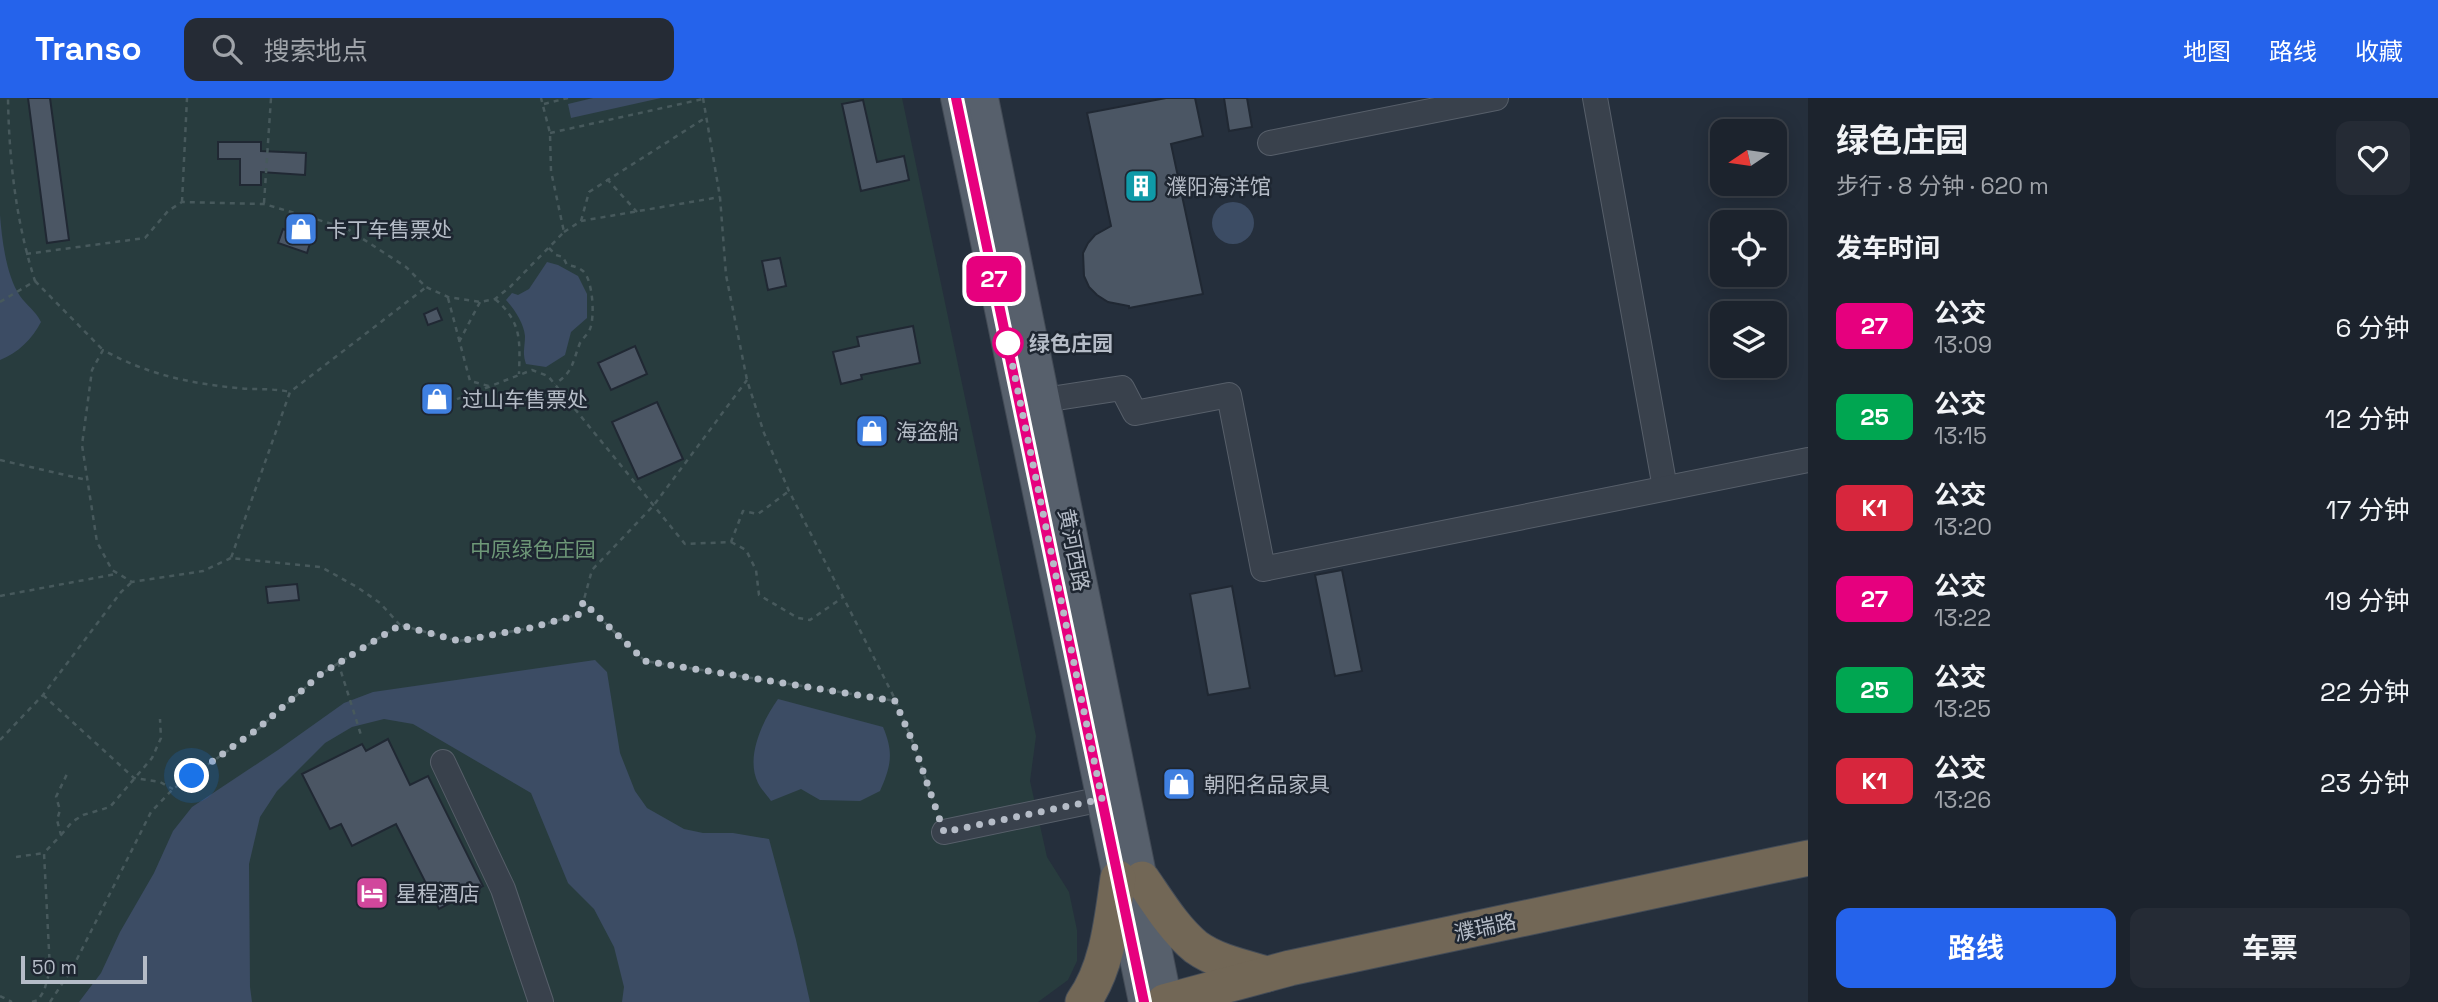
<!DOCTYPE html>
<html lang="zh">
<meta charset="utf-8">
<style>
:root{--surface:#1c232d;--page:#252b35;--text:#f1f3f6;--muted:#a0a4aa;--line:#3a4049;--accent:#2563eb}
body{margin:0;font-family:"Space Grotesk","Noto Sans SC",sans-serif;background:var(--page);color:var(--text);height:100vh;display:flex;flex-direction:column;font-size:26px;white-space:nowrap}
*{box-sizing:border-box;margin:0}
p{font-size:23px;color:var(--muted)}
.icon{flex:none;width:38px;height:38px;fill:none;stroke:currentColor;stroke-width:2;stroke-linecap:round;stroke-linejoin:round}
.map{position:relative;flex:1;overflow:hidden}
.side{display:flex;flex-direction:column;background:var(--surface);width:630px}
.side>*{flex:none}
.badge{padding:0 14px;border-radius:10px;font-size:24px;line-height:46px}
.needle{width:46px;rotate:257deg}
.buttons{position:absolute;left:1710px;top:21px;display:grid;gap:14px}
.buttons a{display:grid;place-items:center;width:77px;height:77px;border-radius:14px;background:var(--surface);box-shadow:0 4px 18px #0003,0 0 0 2px var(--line);font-size:35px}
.scale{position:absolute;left:21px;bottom:18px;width:126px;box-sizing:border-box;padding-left:7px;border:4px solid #b5bcc7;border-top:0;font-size:19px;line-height:24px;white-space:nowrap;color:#b5bcc7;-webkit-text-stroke:5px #1e2631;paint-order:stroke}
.you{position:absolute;width:35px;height:35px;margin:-18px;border:5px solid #fff;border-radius:50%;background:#1a73e8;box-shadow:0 0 0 10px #1a73e833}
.map>.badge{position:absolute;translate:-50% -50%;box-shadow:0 0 0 4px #fff}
h2{padding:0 28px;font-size:26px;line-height:63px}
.round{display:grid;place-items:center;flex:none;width:74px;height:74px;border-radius:14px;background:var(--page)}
.headline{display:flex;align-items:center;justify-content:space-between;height:119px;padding:0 28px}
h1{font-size:33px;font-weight:700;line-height:52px}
.button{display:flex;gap:14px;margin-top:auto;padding:14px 28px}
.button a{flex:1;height:80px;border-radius:14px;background:var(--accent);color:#fff;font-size:28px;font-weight:700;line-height:80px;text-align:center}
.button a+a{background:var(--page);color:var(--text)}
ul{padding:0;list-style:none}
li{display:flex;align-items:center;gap:21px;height:91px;padding:0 28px}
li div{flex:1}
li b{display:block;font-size:26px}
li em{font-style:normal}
li .badge{min-width:77px;font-weight:700;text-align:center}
header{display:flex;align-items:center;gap:42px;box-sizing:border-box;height:98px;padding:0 35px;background:var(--accent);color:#fff}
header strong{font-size:33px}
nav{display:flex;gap:38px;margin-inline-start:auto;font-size:24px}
.search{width:490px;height:63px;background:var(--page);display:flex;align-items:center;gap:18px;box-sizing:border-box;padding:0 24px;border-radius:14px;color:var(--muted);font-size:26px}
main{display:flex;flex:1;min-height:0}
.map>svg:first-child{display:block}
.green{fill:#283c3e}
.water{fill:#3c4c64}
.building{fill:#4b5664;stroke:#202833;stroke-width:2}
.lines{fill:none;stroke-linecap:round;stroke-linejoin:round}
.minor-casing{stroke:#575f6a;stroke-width:26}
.major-casing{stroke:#424a55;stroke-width:32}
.highway-casing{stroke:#444c57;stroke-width:37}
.path{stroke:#47595c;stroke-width:2.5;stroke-dasharray:5 5;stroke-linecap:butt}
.minor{stroke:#39414c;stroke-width:24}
.major{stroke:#57606c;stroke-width:30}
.highway{stroke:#726756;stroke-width:35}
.line-casing{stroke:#fff;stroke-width:16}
.line{stroke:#e6007e;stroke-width:10}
.walk{stroke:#b5bcc7;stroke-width:7;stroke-dasharray:0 12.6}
.stop-dot{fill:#fff;stroke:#e6007e;stroke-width:3.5}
.labels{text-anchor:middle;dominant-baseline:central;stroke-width:5;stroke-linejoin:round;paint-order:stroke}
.poi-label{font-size:21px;fill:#b5bcc7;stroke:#1e2631;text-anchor:start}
.stop-label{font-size:21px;font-weight:bold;fill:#b5bcc7;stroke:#1e2631;text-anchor:start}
.park-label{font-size:21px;fill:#6d9777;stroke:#1e2631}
.street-label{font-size:21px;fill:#b5bcc7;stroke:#1e2631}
</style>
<header>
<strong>Transo</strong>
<div class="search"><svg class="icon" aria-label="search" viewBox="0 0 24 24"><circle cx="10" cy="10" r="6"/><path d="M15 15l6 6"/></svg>搜索地点</div>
<nav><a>地图</a><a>路线</a><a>收藏</a></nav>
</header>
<main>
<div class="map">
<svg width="1808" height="904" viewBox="0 0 1808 904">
<rect width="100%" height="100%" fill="#252f3c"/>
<path class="green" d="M 0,0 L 902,0 L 1036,638 L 1030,683 L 1047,759 L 1069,794 L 1077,832 L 1077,863 L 1068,882 L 1038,904 L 0,904 Z"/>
<g class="water">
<path d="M 593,0 L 661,0 L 571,20 L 568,6 Z"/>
<circle cx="1233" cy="125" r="21"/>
<path d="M 0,117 C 2,142 6,177 20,198 C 27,208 35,212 41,224 C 32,241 18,255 0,262 Z"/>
<path d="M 547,164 L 558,167 L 578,178 L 587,196 L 587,220 L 571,234 L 565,257 L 546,269 L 526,266 C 522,255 525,249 525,238 C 524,225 514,211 506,202 L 512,195 L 518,197 L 529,191 Z"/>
<path d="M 595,562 L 607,574 L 620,655 L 635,693 L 647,710 L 684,731 L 703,735 L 733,735 L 769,741 L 796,842 L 810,904 L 622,904 L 624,889 L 614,849 L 594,811 L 568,785 L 531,695 L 413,626 L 384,621 L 352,629 L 325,645 L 277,693 L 260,719 L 249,766 L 250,889 L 252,904 L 79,904 L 101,875 L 120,834 L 154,775 L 173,733 L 192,709 L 278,652 L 344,605 L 373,594 Z"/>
<path d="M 778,601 L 883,629 C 894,655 891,668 880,693 L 860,703 L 820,702 L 801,691 L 771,703 C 767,697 761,691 758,685 C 745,659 763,622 778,601 Z"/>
</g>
<g class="building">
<path d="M 28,0 L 50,0 L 69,142 L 47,145 Z"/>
<path d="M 1166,0 L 1195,0 L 1203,38 L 1171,46 L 1203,196 L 1129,210 L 1129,208 L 1108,204 L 1097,197 L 1089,189 L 1084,178 L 1083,155 L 1088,145 L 1095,137 L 1111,128 L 1087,15 Z"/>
<path d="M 1224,0 L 1247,0 L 1252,29 L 1229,33 Z"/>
<path d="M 863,2 L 877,64 L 904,58 L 909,82 L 861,93 L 842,6 Z"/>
<path d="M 218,44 L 261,44 L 261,53 L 306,55 L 305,77 L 261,74 L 261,87 L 240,87 L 240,61 L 218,61 Z"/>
<path d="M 283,131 L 311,142 L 307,155 L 278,145 Z"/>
<path d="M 780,160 L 786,188 L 768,192 L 762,163 Z"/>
<path d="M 437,210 L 442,222 L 428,227 L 424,216 Z"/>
<path d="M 913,228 L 920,265 L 861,277 L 862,281 L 841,286 L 833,254 L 859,248 L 857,239 Z"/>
<path d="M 635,248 L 647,276 L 611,292 L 598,265 Z"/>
<path d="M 657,304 L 683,361 L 638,381 L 612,324 Z"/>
<path d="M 1342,472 L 1362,573 L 1335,578 L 1315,477 Z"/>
<path d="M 297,486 L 299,502 L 268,505 L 266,489 Z"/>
<path d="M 1232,488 L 1250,590 L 1208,597 L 1190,496 Z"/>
<path d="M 388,641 L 410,687 L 428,678 L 483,788 L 439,811 L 396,726 L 352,748 L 341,726 L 330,731 L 302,676 L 362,646 L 366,653 Z"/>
</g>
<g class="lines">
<defs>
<g id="minor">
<path d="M 1595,0 L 1665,390"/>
<path d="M 1270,45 L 1496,0"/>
<path d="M 1044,302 L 1122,290 L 1135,315 L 1229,297 L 1263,471 L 1808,362"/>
<path d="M 443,664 L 503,791 L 541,904"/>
<path d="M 944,734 L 1102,701"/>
</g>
<g id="major">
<path d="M 956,0 L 1144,904"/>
<path d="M 983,0 L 1167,904"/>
</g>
<g id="highway">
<path d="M 1142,781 C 1158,804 1174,831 1196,849 C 1217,864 1243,869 1267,876"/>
<path d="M 1083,904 C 1108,869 1112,821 1118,780"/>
<path d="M 1164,904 L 1290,870 L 1808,760"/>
</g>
</defs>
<use href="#minor" class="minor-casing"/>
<use href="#major" class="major-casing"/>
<use href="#highway" class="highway-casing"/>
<g class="path">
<path d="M 703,0 L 720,99 L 726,177 L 747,282 L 764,335 L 789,393 L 896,603 L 914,647 L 937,715"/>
<path d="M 544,6 L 568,0"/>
<path d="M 550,35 L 703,1"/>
<path d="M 607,81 L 637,114"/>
<path d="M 182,104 L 187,0"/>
<path d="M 264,105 L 271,0"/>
<path d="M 581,123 L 589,94 L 705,20"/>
<path d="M 564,134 L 581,123 L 720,99"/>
<path d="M 549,150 L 556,157 L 563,159 L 567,167 C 573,168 578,169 583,173 C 593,182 595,219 590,231 C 588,236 583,240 580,245 C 572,265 574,273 555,286"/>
<path d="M 26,156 L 145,140 L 168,113 L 182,104 L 264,106 L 346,130 L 406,169 L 426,189 L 448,199 L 480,204 L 495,201 L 510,189 L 564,134 L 551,73 L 550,35 L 541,0"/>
<path d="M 35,183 L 103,252"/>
<path d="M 448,200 L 470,283 L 489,288"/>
<path d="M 495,201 C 522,224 520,243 519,276"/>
<path d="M 0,204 L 35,183 C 16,124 9,62 8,0"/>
<path d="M 459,244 L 480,204"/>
<path d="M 429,312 L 532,272 L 548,278 L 685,446 L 731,444 L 743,413 L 758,416 L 789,393"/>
<path d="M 0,362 L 87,382"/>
<path d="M 731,444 L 746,452 L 756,472 L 759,497 L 798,520 L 810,522 L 842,500"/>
<path d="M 231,460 L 203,473 L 132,484 L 112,472 L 97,444 L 82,347 L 92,272 L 103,252 C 147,276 187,285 237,290 C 255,292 272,290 290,294"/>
<path d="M 0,498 L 116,476"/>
<path d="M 583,504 L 645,563 L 896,603"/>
<path d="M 400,527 L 380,505 L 357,489 L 321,469 L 231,460 L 290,294 L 425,190"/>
<path d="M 338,564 L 361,637"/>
<path d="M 43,597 L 134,680 L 160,684 L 173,691"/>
<path d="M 0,642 L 43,597 L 121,494 L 132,484"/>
<path d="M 61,737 L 72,724 L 83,717 L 110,709 L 152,660 L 161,640 L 160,621"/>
<path d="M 16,759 L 44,755"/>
<path d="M 0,898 L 12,904"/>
<path d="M 32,904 L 38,902 L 44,893 L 50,872 L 44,755 L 61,737 L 57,722 L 60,712 L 56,699 L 67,676"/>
<path d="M 50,904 L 72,871 L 151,714 L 173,691 L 256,633 L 321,576 L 400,527 L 459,543 L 530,530 L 580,516 L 592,472 L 654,407 L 747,282"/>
</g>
<use href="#minor" class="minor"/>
<use href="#major" class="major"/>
<use href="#highway" class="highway"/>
</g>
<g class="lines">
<defs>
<path id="line" d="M 956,0 L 1144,904"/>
</defs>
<use href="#line" class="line-casing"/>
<use href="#line" class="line"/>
<path class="walk" d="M 192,678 L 256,632 L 321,576 L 400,527 L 459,543 L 530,530 L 580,516 L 583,504 L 645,563 L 895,603 L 914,647 L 944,734 L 1102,701 L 1008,245"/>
</g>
<defs>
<symbol id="building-square" viewBox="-11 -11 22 22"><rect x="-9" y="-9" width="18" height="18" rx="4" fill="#0f9aa8" stroke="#1e2631"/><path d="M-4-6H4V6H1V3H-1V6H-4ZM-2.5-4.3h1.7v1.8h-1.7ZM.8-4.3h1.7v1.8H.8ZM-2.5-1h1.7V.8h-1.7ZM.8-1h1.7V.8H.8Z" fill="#fff"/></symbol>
<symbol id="shop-square" viewBox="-11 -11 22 22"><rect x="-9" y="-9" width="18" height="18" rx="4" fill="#3f7fe0" stroke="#1e2631"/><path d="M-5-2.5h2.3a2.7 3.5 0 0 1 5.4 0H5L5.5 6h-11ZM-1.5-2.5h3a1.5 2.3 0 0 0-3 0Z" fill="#fff"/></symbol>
<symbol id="hotel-square" viewBox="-11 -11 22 22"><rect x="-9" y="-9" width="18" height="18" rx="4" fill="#d1479c" stroke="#1e2631"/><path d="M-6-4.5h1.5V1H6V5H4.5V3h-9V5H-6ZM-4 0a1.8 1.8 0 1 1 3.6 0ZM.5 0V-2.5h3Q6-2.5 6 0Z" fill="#fff"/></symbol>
</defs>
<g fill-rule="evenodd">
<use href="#building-square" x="1122" y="69" width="38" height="38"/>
<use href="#shop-square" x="282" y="112" width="38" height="38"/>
<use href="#shop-square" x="418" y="282" width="38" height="38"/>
<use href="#shop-square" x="853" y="314" width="38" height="38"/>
<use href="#shop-square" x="1160" y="667" width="38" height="38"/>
<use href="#hotel-square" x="353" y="776" width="38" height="38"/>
</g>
<circle class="stop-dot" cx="1008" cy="245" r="14"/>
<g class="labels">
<g class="poi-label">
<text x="1166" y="88">濮阳海洋馆</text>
<text x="326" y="131">卡丁车售票处</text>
<text x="462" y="301">过山车售票处</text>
<text x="896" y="333">海盗船</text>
<text x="1204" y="686">朝阳名品家具</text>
<text x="396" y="795">星程酒店</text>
</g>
<g class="stop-label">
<text x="1029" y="245">绿色庄园</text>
</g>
<g class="park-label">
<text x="533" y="451">中原绿色庄园</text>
</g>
<g class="street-label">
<text transform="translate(1074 452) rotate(79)">黄河西路</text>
<text transform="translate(1485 829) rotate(-12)">濮瑞路</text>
</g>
</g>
</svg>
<div class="buttons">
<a><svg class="needle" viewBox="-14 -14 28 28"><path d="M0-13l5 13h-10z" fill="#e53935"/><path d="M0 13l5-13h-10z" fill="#a0a4aa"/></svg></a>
<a><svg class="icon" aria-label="locate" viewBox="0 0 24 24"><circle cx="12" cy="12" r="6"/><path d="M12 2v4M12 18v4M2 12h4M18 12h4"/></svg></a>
<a><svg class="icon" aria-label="layers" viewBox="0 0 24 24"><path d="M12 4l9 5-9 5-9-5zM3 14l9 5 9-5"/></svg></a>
</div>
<div class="scale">50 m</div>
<div class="you" style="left:192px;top:678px"></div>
<b class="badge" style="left:994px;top:181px;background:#e6007e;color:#fff">27</b>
</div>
<section class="side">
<div class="headline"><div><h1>绿色庄园</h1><p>步行 · 8 分钟 · 620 m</p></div><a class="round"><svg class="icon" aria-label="heart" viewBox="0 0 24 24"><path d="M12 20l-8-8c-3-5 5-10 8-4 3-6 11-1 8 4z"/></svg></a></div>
<h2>发车时间</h2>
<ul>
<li><span class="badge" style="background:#e6007e;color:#fff">27</span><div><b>公交</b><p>13:09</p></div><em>6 分钟</em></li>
<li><span class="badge" style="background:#00a651;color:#fff">25</span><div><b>公交</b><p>13:15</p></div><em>12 分钟</em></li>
<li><span class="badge" style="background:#d7263d;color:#fff">K1</span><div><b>公交</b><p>13:20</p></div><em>17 分钟</em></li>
<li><span class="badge" style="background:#e6007e;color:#fff">27</span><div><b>公交</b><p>13:22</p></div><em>19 分钟</em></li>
<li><span class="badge" style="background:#00a651;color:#fff">25</span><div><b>公交</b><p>13:25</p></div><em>22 分钟</em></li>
<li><span class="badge" style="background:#d7263d;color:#fff">K1</span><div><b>公交</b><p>13:26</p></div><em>23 分钟</em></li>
</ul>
<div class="button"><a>路线</a><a>车票</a></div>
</section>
</main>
